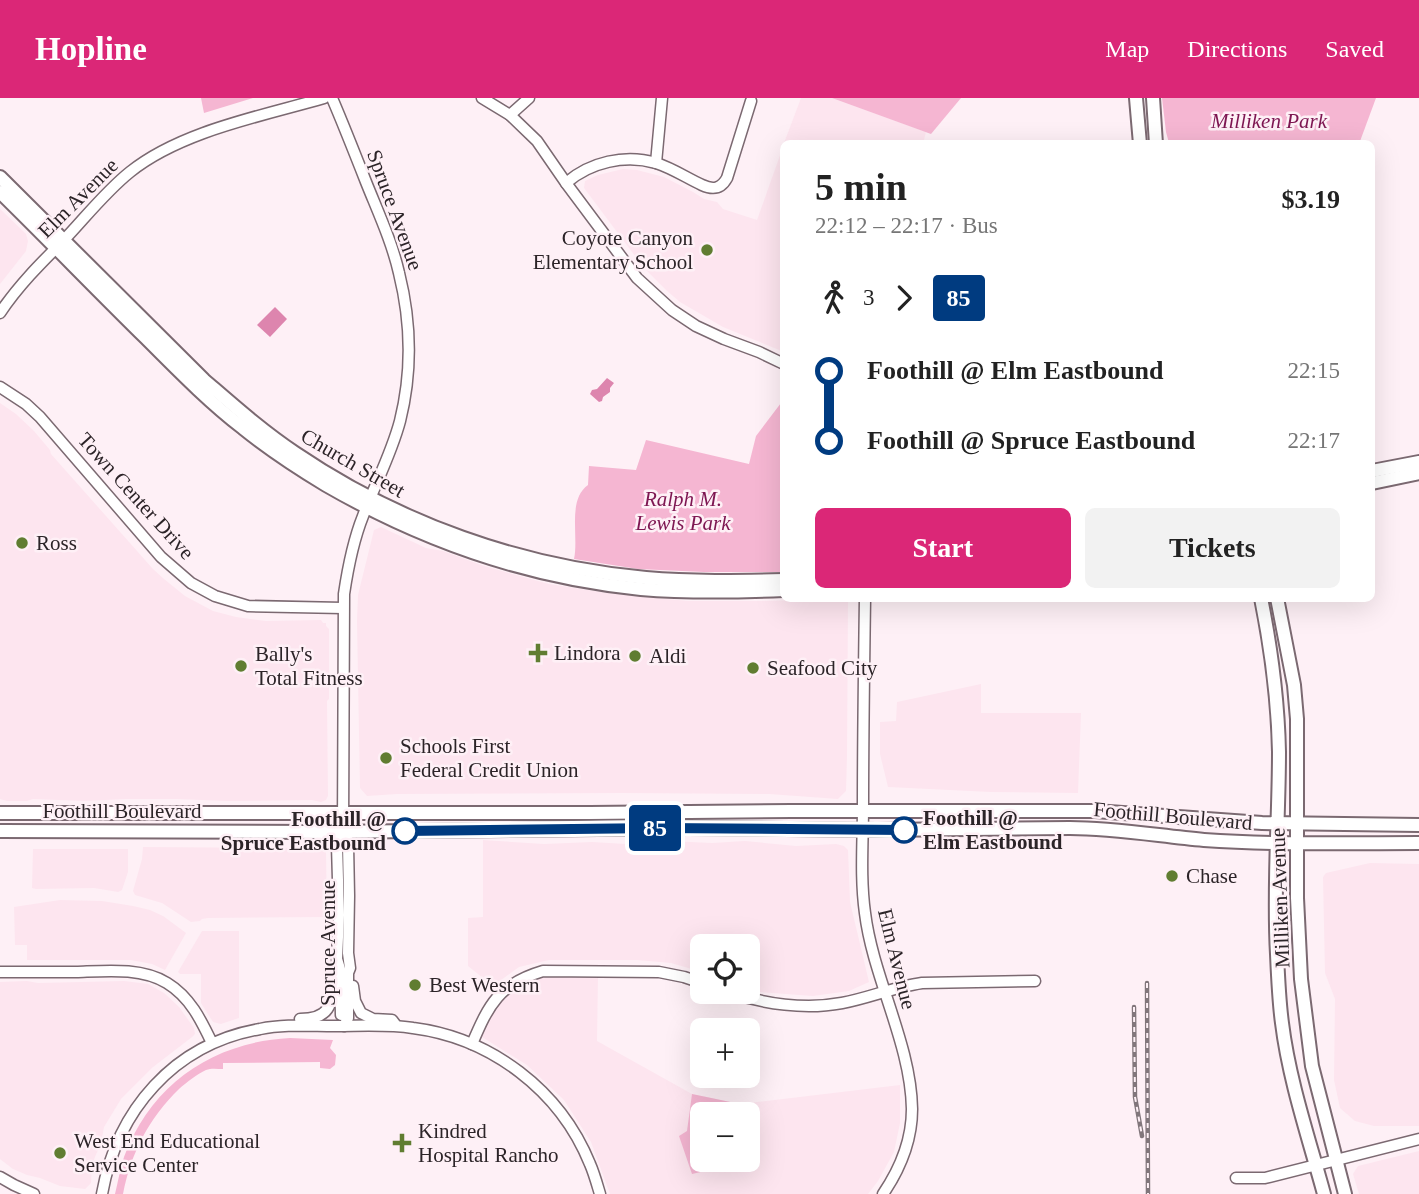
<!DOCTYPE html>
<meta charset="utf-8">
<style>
:root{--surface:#fff;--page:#f2f2f2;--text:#222;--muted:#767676;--accent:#db2777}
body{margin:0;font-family:"Times New Roman",serif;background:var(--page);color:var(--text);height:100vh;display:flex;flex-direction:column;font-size:26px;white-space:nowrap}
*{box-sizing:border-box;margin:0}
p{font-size:23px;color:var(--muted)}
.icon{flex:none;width:38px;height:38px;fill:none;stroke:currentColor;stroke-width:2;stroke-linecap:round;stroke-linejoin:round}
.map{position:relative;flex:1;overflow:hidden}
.drawer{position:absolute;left:780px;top:42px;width:595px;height:462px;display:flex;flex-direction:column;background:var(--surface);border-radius:10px;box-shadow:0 7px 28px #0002}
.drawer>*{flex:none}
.badge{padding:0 14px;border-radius:5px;font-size:24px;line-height:46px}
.buttons{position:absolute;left:690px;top:836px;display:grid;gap:14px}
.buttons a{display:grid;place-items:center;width:70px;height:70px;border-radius:10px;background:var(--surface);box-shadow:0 7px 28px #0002;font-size:35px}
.map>.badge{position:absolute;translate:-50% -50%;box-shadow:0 0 0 4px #fff}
.legs{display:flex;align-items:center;gap:10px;height:77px;padding:0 35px;font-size:23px}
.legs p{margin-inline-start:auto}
.head{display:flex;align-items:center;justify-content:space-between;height:119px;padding:0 35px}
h1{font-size:38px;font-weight:600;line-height:52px}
.primary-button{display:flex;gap:14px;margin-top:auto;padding:14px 35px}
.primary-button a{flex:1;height:80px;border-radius:10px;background:var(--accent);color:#fff;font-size:28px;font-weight:600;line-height:80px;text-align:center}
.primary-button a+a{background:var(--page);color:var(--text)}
ul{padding:0 35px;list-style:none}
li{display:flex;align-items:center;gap:24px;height:70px;font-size:26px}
li i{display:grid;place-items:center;width:10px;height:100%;margin:0 9px;background:currentColor}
li i::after{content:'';width:18px;height:18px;margin:-9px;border:5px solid;border-radius:50%;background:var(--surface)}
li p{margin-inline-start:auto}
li:first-child i{background:linear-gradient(#0000 50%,currentColor 0)}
li:last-child i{background:linear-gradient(currentColor 50%,#0000 0)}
header{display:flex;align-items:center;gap:42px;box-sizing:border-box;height:98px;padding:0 35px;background:var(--accent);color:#fff}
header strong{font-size:33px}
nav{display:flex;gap:38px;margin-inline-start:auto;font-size:24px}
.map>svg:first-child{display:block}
.built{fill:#fde5ef;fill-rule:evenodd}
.green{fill:#f5b6d2}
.water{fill:#dd85ae}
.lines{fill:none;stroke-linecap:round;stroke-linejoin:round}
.minor-casing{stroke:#7b6971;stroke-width:13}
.major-casing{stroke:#7b6971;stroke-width:16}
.minor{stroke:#fff;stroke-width:10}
.major{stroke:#fff;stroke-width:12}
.rail-casing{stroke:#81767b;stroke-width:4.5}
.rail{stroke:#fef0f6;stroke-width:2;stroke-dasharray:5;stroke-linecap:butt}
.line-1-casing{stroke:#fff;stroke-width:16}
.line-1{stroke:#003b80;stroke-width:10}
.poi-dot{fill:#607d31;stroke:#fef0f6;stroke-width:2.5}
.stop-1-dot{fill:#fff;stroke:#003b80;stroke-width:3.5}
.labels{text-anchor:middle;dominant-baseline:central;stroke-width:5;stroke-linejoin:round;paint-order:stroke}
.park-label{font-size:21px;font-style:italic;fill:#7e1652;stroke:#fef0f6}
.street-label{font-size:21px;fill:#2c2428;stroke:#fef0f6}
.poi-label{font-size:21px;fill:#2c2428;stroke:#fef0f6;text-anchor:start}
.stop-label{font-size:21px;font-weight:bold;fill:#2c2428;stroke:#fef0f6;text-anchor:start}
</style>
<header>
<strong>Hopline</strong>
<nav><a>Map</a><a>Directions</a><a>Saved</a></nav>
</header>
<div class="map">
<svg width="1419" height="1096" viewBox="0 0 1419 1096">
<rect width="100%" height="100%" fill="#fef0f6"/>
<g class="built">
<path d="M 801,0 L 832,0 L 926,34 L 923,46 L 784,45 Z"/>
<path d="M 784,46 L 784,254 L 723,229 L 680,204 L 666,192 L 644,170 L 584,90 L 585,83 L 598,77 L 623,71 L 637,72 L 664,79 L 693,94 L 704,101 L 717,104 L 723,111 L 757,122 Z"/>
<path d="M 0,111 L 26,136 L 28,143 L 26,153 L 0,186 Z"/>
<path d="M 0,305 L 16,316 L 34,333 L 50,352 L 51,356 L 153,471 L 164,481 L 185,498 L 213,513 L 236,519 L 266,523 L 321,522 L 323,525 L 326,525 L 326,528 L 329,531 L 329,601 L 327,603 L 328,698 L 326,702 L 321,704 L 312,702 L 227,703 L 177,701 L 126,701 L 85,703 L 33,701 L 27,703 L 7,703 L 0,701 Z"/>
<path d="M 381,429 L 426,450 L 443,453 L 484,468 L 549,486 L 608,495 L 688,503 L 760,503 L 845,501 L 848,504 L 847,658 L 846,693 L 838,701 L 769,696 L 622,695 L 397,696 L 367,698 L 360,690 L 357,523 L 358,497 L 374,432 Z"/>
<path d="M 981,586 L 981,615 L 1081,615 L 1078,695 L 991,694 L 888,689 L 880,656 L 880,624 L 896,623 L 897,604 Z"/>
<path d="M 483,742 L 544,746 L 592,744 L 626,746 L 668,743 L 712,745 L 745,743 L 796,748 L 836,746 L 844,748 L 848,752 L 850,804 L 869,884 L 849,893 L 813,898 L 760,894 L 747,889 L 747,849 L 702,849 L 702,874 L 671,865 L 637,862 L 549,862 L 519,869 L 493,888 L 468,868 L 468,820 L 483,819 Z"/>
<path d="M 143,749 L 321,750 L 326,754 L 327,819 L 208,820 L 202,821 L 200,823 L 191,824 L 162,805 L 135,797 L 133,793 L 142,761 Z"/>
<path d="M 33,751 L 128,751 L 128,774 L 122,792 L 118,794 L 94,790 L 36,791 L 32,790 Z"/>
<path d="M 1370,765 L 1419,766 L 1419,1028 L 1374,1028 L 1355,1023 L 1340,1010 L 1334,982 L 1335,901 L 1325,875 L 1323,779 L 1326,775 Z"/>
<path d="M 60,802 L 102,803 L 133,808 L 150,812 L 163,818 L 186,835 L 165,872 L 152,866 L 131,862 L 27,862 L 27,847 L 15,847 L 14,809 Z"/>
<path d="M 202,833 L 239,833 L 239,920 L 221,926 L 213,924 L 201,905 L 201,876 L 180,876 L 178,874 Z"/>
<path d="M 549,878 L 598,878 L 597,943 L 692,996 L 740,1006 L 900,987 L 900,1025 L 894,1054 L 878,1083 L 868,1096 L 610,1096 L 591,1044 L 564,1002 L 527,967 L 482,939 L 489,921 L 498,907 L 511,894 L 527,884 ZM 702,1017 L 747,1017 L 747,1062 L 702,1062 Z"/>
<path d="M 27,883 L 38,885 L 124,883 L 148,886 L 164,895 L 179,909 L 194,930 L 195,936 L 192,939 L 153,969 L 121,1001 L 104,1029 L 101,1045 L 92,1066 L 91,1085 L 85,1091 L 60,1088 L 40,1080 L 27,1077 L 13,1071 L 0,1061 L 0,884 Z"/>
<path d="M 1419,1053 L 1419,1096 L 1359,1096 L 1353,1076 L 1358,1068 Z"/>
</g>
<g class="green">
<path d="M 201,0 L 253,0 L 204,15 Z"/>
<path d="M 832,0 L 961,0 L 931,36 Z"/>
<path d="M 1162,0 L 1376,0 L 1359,46 L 1169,45 L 1166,34 Z"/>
<path d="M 784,301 L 784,474 L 704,474 L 638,471 L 574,461 C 579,438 567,402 588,387 L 589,368 L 636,372 L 646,342 L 749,366 L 756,338 Z"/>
<path d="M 290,940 L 333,942 L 330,950 L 336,957 L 335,967 L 330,971 L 320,970 L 320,964 L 223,965 L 223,971 C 217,971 211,970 206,972 C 197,976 187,984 179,991 C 149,1020 131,1055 123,1096 L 115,1096 C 118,1084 120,1071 124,1059 C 151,986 213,944 290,940 Z"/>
<path d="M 692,996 L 740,1006 L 740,1017 L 702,1017 L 702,1062 L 740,1062 L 740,1065 L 692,1076 L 679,1038 L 687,1033 Z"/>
</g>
<g class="water">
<path d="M 275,209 L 287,221 L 270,239 L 257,227 Z"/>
<path d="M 607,280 L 614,285 L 610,290 L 610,294 L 603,299 L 602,303 L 599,304 L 590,296 L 592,292 L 597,291 Z"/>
</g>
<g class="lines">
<defs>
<g id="minor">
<path d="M 332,0 C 344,28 355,56 366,84 C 378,114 392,144 399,175 C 411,223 412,275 400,323 C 391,357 375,386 363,418 C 353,443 348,469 344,496 L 343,733 L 347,739 L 348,746 L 349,798 L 348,855 L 350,870 L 348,875 L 348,920 L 344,928"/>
<path d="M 482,0 L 510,17 L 537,43 L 566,85 L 637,180 L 672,212 L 696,228 L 724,241 L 759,254 L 784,266"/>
<path d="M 510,17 L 529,0"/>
<path d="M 656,65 L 662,0"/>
<path d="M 566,85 C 590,64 625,56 656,65 C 672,70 687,80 702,87 C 713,92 721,91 727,80 L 751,3"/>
<path d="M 0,215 C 18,188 40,166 63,143 C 85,120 105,94 130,74 C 181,33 262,18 324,0"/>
<path d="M 0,289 L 26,306 L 40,319 L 161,459 L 191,485 L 215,498 L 248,508 L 343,510"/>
<path d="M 865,500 C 864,570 863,639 863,708 C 863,744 860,779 865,815 C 873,880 911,946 912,1011 C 912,1042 900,1071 883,1096"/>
<path d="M 0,874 C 25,874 51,874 76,874 C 105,873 141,869 167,885 C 190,899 201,922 212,945"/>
<path d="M 353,888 L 355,903 L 361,915 L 373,921 L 392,922 L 395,926"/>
<path d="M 729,894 C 764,906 805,912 842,905 C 869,900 894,889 922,885 L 1035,883"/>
<path d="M 341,917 L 340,871 L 337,861 L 339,817 L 337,747 L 337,740 L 343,733"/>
<path d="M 300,921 C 339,921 330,896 336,867"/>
<path d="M 472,946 C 489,906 499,886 543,873 L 659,874 L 684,879 L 702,885"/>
<path d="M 0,1079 L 14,1087 L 34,1096"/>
<path d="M 1236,1080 L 1265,1080 L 1419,1041"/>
<path d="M 102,1096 C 117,1012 174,946 260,931 C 284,926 309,928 334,928 C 360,928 387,926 413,930 C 491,940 560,992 590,1066 C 594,1075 597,1086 600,1096"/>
</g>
<g id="major">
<path d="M 1136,0 L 1140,46"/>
<path d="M 1153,0 L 1156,46"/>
<path d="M 0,79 L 204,282 C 233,307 262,333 295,355 C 398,425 521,469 646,480 C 692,484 738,483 784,482"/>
<path d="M 0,94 C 49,142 97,192 146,240 C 177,271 208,303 243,330 C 269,351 298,370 326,387 C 423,443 529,480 641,491 C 689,495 736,494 784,492"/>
<path d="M 1372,373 L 1419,364"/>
<path d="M 1372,385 L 1419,375"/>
<path d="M 1261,500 C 1271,550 1278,603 1279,654 C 1279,721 1273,789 1277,856 C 1278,879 1279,903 1282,925 C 1289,982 1309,1041 1324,1096"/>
<path d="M 1277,500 L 1294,587 L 1297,621 L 1297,800 L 1301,881 L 1312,968 L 1345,1096"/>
<path d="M 0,715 L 590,715 L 791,713 L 1095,713 L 1262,725 L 1419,727"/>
<path d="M 0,733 L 325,734 L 688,730 L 877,732 L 1070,730 C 1115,730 1159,738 1204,742 C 1275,747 1347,745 1419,745"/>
</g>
</defs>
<use href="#minor" class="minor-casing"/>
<use href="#major" class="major-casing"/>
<use href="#minor" class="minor"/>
<use href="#major" class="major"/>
<defs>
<g id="rail">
<path d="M 1147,885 L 1148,1096"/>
<path d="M 1134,909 L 1135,999 L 1142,1038"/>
</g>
</defs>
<use href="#rail" class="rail-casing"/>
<use href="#rail" class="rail"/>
</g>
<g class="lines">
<defs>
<path id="line-1" d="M 405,733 L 660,730 L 904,732"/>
</defs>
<use href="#line-1" class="line-1-casing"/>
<use href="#line-1" class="line-1"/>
</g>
<g class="poi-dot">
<circle cx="707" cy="152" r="7"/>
<circle cx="22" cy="445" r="7"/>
<path d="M534.5 544.5h7v7h7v7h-7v7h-7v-7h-7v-7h7z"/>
<circle cx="635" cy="558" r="7"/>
<circle cx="241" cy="568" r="7"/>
<circle cx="753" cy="570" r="7"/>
<circle cx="386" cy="660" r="7"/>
<circle cx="1172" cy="778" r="7"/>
<circle cx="415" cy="887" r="7"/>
<path d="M398.5 1034.5h7v7h7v7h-7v7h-7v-7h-7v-7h7z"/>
<circle cx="60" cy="1055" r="7"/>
</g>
<g class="stop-1-dot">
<circle cx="904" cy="732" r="12"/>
<circle cx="405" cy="733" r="12"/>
</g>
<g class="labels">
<g class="park-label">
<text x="1269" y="23">Milliken Park</text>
<text x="683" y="401">Ralph M.<tspan x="683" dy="24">Lewis Park</tspan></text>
</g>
<g class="street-label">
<text transform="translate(78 100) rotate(-45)">Elm Avenue</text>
<text transform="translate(395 112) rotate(70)">Spruce Avenue</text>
<text transform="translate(353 365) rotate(30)">Church Street</text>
<text transform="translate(136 398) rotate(48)">Town Center Drive</text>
<text x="122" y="713">Foothill Boulevard</text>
<text transform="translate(1173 718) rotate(5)">Foothill Boulevard</text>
<text transform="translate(1280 800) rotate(-92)">Milliken Avenue</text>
<text transform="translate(328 845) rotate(-90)">Spruce Avenue</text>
<text transform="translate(897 861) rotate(76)">Elm Avenue</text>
</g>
<g class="poi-label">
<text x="693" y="140" text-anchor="end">Coyote Canyon<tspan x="693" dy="24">Elementary School</tspan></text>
<text x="36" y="445">Ross</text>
<text x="554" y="555">Lindora</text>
<text x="255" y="556">Bally's<tspan x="255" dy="24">Total Fitness</tspan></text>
<text x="649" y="558">Aldi</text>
<text x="767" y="570">Seafood City</text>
<text x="400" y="648">Schools First<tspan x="400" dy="24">Federal Credit Union</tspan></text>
<text x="1186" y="778">Chase</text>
<text x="429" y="887">Best Western</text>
<text x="418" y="1033">Kindred<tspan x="418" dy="24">Hospital Rancho</tspan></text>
<text x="74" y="1043">West End Educational<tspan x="74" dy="24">Service Center</tspan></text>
</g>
<g class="stop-label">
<text x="923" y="720">Foothill @<tspan x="923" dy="24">Elm Eastbound</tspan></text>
<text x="386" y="721" text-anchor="end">Foothill @<tspan x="386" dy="24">Spruce Eastbound</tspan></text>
</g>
</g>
</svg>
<div class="buttons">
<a><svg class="icon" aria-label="locate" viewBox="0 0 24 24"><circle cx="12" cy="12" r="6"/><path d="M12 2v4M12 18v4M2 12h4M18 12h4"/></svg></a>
<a>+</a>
<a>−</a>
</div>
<b class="badge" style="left:655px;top:730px;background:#003b80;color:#fff">85</b>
<section class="drawer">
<div class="head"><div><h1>5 min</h1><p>22:12 – 22:17 · Bus</p></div><b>$3.19</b></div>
<div class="legs"><svg class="icon" aria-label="walk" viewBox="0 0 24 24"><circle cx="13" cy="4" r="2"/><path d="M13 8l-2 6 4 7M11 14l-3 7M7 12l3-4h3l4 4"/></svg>3<svg class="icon" aria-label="forward" viewBox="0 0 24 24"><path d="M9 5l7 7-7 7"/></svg><b class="badge" style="background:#003b80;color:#fff">85</b></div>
<ul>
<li><i style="color:#003b80"></i><b>Foothill @ Elm Eastbound</b><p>22:15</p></li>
<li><i style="color:#003b80"></i><b>Foothill @ Spruce Eastbound</b><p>22:17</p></li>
</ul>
<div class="primary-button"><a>Start</a><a>Tickets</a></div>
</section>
</div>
